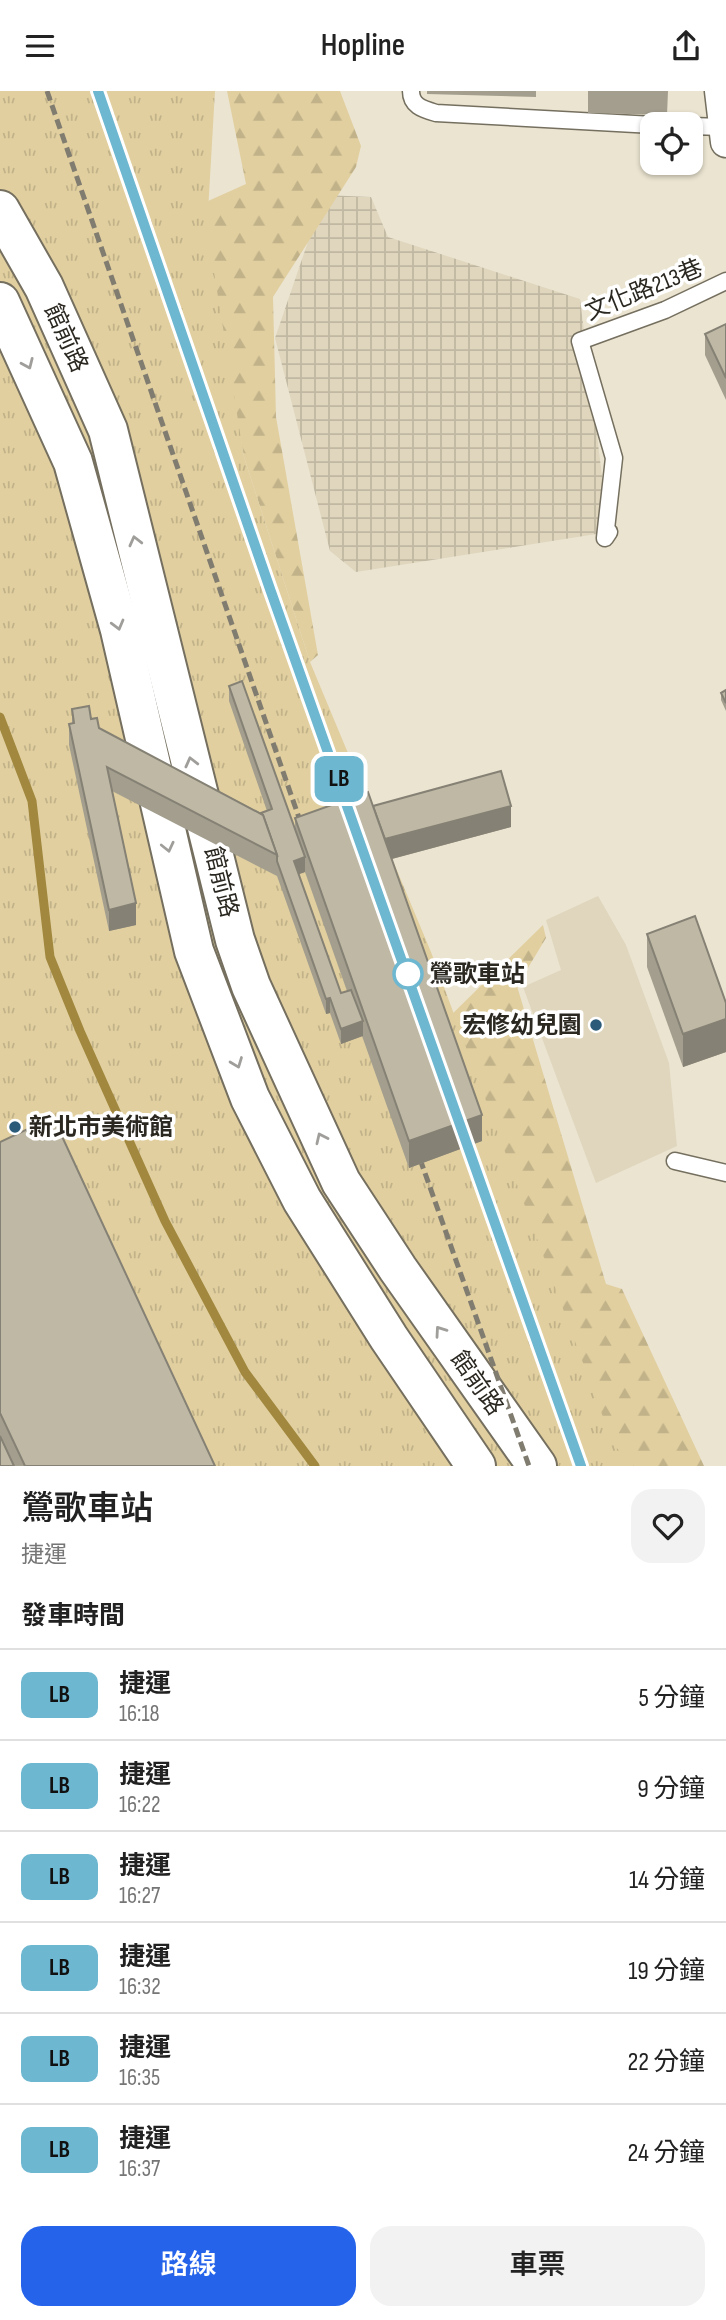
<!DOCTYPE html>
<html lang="zh-TW">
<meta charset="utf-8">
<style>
:root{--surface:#fff;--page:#f2f2f2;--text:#222;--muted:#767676;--line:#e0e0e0;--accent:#2563eb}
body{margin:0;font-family:"Sofia Sans Condensed","Noto Sans TC",sans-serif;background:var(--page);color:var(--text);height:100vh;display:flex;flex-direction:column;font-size:26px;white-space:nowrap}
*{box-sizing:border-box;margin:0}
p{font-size:23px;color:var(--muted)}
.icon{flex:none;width:38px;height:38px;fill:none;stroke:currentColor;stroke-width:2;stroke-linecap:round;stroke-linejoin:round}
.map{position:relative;height:1375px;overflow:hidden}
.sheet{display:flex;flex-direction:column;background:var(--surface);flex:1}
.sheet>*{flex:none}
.badge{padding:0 14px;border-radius:10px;font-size:24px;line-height:46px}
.buttons{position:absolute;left:640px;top:21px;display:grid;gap:14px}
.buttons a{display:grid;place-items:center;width:63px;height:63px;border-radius:14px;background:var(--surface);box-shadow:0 2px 5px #0004;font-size:35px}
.map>.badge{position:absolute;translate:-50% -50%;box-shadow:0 0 0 4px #fff}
h2{padding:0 21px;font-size:26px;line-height:63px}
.round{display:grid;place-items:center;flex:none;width:74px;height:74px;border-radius:21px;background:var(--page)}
.head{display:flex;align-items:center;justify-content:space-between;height:119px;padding:0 21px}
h1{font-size:33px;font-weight:600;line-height:52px}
.cta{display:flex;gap:14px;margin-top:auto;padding:14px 21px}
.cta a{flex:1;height:80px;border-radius:21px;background:var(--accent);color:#fff;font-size:28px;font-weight:600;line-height:80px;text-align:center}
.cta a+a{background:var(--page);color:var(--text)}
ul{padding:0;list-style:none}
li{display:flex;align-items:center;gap:21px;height:91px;padding:0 21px;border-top:2px solid var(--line)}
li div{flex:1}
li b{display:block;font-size:26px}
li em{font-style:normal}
li .badge{min-width:77px;font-weight:700;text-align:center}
header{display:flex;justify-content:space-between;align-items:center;height:91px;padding:0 21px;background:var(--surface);font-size:32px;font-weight:600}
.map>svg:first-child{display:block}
.built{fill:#e0d6bd}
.industrial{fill:url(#industrial-grid)}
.forest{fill:url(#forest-firs)}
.park{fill:url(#park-tufts)}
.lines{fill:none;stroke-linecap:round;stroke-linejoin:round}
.stream{stroke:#a1883e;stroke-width:9}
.lane-casing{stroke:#756f5f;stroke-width:19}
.street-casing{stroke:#756f5f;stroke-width:33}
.secondary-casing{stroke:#756f5f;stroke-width:42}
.lane{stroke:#fff;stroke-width:16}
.street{stroke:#fff;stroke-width:30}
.secondary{stroke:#fff;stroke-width:38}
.rail{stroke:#817c70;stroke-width:5;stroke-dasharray:10 5;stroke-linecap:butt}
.wall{fill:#a39e8e;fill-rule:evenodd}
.shaded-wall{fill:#858174}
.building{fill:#beb8a5;stroke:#858174;stroke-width:2}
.oneway{stroke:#a09e9b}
.line-casing{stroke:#fff;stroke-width:16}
.line{stroke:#6db7d0;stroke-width:10}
.stop-dot{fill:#fff;stroke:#6db7d0;stroke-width:3.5}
.poi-dot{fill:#2c5b7a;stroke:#fff;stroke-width:2.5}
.labels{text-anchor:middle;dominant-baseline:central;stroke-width:7;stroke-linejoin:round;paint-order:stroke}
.street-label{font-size:24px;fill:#2b2821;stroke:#fff}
.stop-label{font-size:24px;font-weight:bold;fill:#2b2821;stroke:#fff;text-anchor:start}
.poi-label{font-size:24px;font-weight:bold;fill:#2b2821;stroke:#fff;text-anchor:end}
</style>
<header><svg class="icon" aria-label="menu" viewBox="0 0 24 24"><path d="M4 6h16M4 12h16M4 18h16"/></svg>Hopline<svg class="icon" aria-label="share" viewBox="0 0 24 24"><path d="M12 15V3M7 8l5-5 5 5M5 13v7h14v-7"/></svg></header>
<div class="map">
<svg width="726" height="1375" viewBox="0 0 726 1375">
<defs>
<pattern id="industrial-grid" width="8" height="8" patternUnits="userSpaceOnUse" patternTransform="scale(1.75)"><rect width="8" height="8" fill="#e0d6bd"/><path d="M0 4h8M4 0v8" fill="none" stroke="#c0b8a2"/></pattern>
<pattern id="forest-firs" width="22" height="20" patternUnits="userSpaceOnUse" patternTransform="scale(1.75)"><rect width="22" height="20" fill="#e1cf9f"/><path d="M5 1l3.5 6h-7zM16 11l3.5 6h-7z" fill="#c1b289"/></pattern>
<pattern id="park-tufts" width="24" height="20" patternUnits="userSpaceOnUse" patternTransform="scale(1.75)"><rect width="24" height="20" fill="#e1cf9f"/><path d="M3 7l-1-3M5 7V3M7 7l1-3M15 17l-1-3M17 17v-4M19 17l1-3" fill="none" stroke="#c1b289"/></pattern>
</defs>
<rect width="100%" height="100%" fill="#ebe4d1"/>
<path class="built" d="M 598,805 L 626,854 L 669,972 L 677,1055 L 596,1092 L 523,896 L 561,879 L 546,829 Z"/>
<path class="industrial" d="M 324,104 L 371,106 L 388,146 L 580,208 L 609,441 L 356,481 L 330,460 L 275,247 Z"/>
<g class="forest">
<path d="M 227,0 L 340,0 L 361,55 L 356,76 L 273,206 L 276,326 L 318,564 L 310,571 L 244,366 L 197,115 L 246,93 Z"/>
<path d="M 543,834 L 546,847 L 517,895 L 606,1193 L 622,1198 L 704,1375 L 629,1375 L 582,1323 L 444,931 Z"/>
</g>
<path class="park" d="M 0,0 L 215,0 L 207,138 L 244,366 L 310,571 L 431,861 L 613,1353 L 634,1375 L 0,1375 Z"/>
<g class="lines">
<path class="stream" d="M 0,626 L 32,710 L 50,866 L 80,940 L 165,1130 L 245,1281 L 315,1375"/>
<defs>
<g id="lane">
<path d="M 411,0 C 411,15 423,18 436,22 L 653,34"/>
<path d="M 691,35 L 722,36"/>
<path d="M 609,441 L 605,447 L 614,367 L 580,250 L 665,219 L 726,190"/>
<path d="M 675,1070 L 726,1082"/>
</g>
<path id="street" d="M 720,0 L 726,51"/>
<g id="secondary">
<path d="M 0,119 L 44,196 L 108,339 L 235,849 L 251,895 L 341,1091 L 398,1178 L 537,1375"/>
<path d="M 0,211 L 73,371 L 120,539 L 194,860 L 250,1007 L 302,1109 L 389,1247 L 476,1375"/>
</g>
</defs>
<use href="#lane" class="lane-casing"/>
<use href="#street" class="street-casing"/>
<use href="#secondary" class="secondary-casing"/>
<use href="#lane" class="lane"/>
<use href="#street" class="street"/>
<use href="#secondary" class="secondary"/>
<g class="rail">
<path d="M 47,0 L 305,744"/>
<path d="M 98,0 L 270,498 L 353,728"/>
<path d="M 463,1038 L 581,1375"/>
<path d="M 415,1054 L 529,1375"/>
</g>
</g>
<g class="wall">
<path d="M 427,0 L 536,0 L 536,6 L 427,3 Z"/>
<path d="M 588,0 L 668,0 L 667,24 L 588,22 Z"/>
<path d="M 726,233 L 726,309 L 705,264 L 705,243 Z"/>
<path d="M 229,595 L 295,738 L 295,727 L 373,715 L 511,736 L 392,768 L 482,1050 L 409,1077 L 362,945 L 341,953 L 330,922 L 326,923 L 277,785 L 112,700 L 136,834 L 109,840 L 69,654 L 69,633 L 72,632 L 72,618 L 91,628 L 99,637 L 261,722 L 267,720 L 229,610 ZM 305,781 L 347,900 L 341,902 L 299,783 Z"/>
<path d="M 726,599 L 726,620 L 721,609 L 721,602 Z"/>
<path d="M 647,843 L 726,912 L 726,961 L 683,976 L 647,876 Z"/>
<path d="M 0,1051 L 215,1375 L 0,1375 Z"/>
</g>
<g class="shaded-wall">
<path d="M 511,715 L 511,736 L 384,770 L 384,749 Z"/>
<path d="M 305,766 L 305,781 L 294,785 L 294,770 Z"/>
<path d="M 136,812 L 136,834 L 109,840 L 109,819 Z"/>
<path d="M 330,907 L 330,922 L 326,923 L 326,908 Z"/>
<path d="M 726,928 L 726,961 L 683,976 L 683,943 Z"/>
<path d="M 363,930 L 363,945 L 341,953 L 341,938 Z"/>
<path d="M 482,1024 L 482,1050 L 409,1077 L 409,1050 Z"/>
</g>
<g class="building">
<path d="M 726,233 L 726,287 L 705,243 Z"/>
<path d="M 242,590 L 305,766 L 294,770 L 341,902 L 351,899 L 363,930 L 341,938 L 330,907 L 326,908 L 277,770 L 277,764 L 263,724 L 261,722 L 272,718 L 229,595 Z"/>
<path d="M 726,599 L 726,612 L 721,602 Z"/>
<path d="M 89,615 L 91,628 L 97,627 L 99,637 L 263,724 L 277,764 L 107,676 L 136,812 L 109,819 L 69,633 L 74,632 L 72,618 Z"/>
<path d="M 501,680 L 511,715 L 385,748 L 373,715 Z"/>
<path d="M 368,701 L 482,1024 L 409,1050 L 295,727 Z"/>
<path d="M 695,825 L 726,912 L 726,928 L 683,943 L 647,843 Z"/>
<path d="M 53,1026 L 215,1375 L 25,1375 L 0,1322 L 0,1051 Z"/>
<path d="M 0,1345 L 14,1375 L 0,1375 Z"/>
</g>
<defs><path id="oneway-chevron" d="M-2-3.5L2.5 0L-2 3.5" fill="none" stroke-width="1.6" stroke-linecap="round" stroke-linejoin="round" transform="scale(1.75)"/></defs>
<g class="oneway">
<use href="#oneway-chevron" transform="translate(28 273) rotate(66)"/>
<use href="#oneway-chevron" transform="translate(135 450) rotate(-104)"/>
<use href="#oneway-chevron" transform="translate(118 534) rotate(75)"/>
<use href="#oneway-chevron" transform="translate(191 671) rotate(-104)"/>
<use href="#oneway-chevron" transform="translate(168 756) rotate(77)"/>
<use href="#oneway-chevron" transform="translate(237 972) rotate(69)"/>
<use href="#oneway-chevron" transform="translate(321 1047) rotate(-115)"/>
<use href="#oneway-chevron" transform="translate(440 1240) rotate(-125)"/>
</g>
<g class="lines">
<defs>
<path id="line" d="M 98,0 L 270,498 L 581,1375"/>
</defs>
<use href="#line" class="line-casing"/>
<use href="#line" class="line"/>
</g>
<circle class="stop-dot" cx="408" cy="883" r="14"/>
<g class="poi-dot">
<circle cx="596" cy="934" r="7"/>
<circle cx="15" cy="1036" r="7"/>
</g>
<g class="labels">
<g class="street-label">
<text transform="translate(644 199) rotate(-22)">文化路213巷</text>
<text transform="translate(66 247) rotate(66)">館前路</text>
<text transform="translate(221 791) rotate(76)">館前路</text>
<text transform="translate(477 1292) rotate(55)">館前路</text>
</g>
<g class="stop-label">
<text x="429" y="883">鶯歌車站</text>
</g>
<g class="poi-label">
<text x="582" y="934">宏修幼兒園</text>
<text x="29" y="1036" text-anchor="start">新北市美術館</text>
</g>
</g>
</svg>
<div class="buttons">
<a><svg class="icon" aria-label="locate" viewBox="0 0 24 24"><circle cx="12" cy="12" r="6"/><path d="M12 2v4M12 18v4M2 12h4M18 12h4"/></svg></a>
</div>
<b class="badge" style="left:339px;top:688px;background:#6db7d0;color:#111">LB</b>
</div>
<section class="sheet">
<div class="head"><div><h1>鶯歌車站</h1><p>捷運</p></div><a class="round"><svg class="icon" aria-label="heart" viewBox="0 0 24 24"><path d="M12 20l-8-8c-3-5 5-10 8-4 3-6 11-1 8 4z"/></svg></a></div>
<h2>發車時間</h2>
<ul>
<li><span class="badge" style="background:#6db7d0;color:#111">LB</span><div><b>捷運</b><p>16:18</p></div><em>5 分鐘</em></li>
<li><span class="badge" style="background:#6db7d0;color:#111">LB</span><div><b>捷運</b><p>16:22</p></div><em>9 分鐘</em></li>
<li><span class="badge" style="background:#6db7d0;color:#111">LB</span><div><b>捷運</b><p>16:27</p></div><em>14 分鐘</em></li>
<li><span class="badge" style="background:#6db7d0;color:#111">LB</span><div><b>捷運</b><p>16:32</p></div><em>19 分鐘</em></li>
<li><span class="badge" style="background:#6db7d0;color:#111">LB</span><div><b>捷運</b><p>16:35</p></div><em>22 分鐘</em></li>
<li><span class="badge" style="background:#6db7d0;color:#111">LB</span><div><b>捷運</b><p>16:37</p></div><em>24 分鐘</em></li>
</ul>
<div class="cta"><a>路線</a><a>車票</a></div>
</section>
